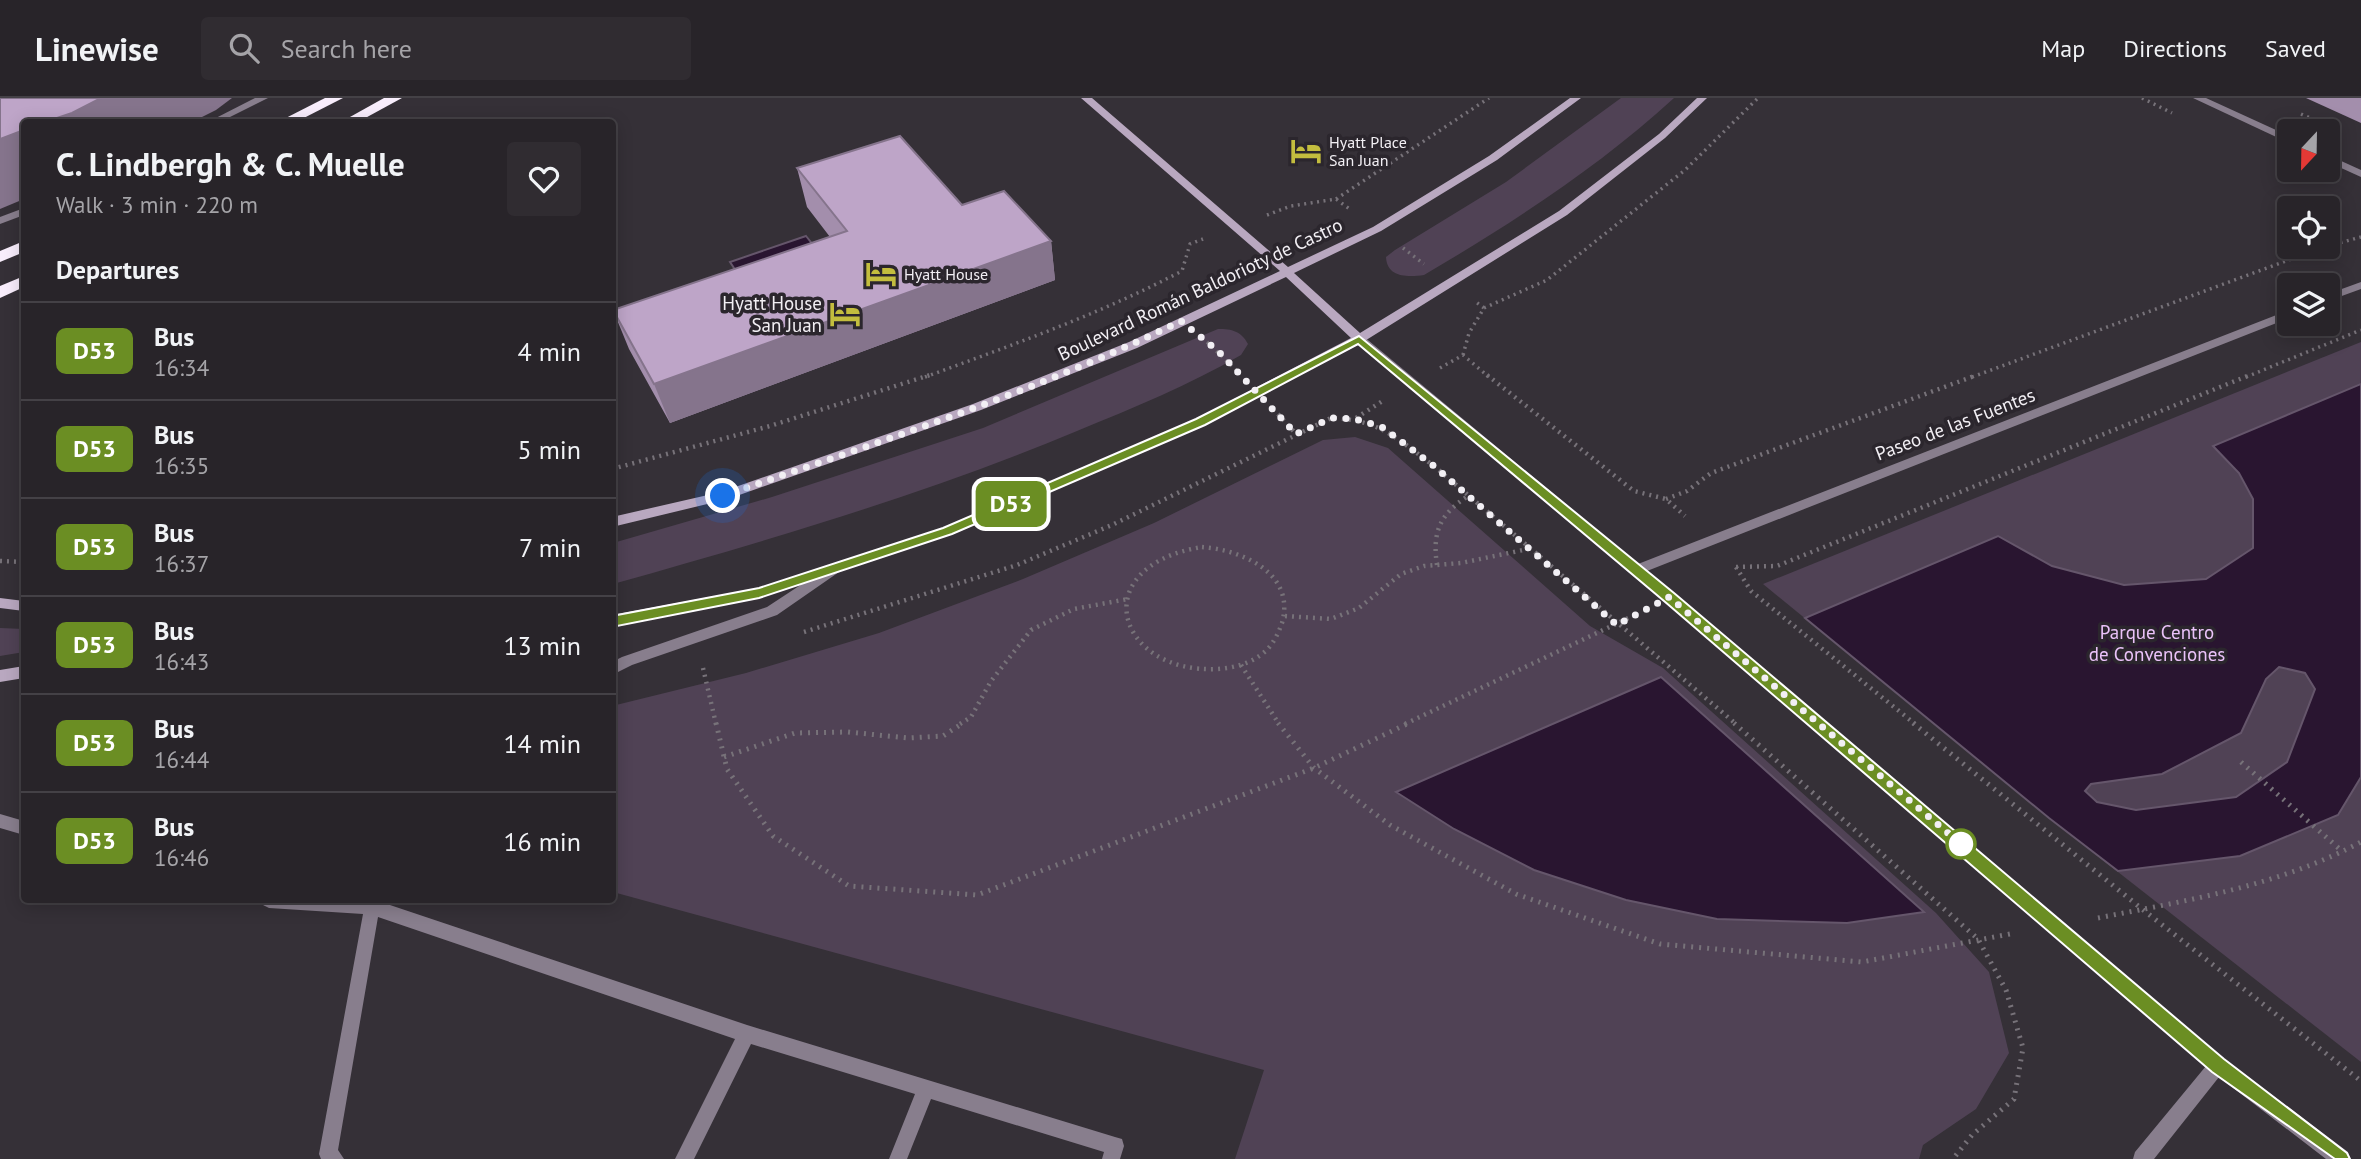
<!DOCTYPE html>
<meta charset="utf-8">
<style>
:root{--surface:#282429;--page:#302c31;--text:#f1f3f6;--muted:#a5a4a8;--line:#444146}
body{margin:0;font-family:"PT Sans",sans-serif;background:var(--page);color:var(--text);height:100vh;display:flex;flex-direction:column;font-size:26px;white-space:nowrap}
*{box-sizing:border-box;margin:0}
p{font-size:23px;color:var(--muted)}
.icon{flex:none;width:38px;height:38px;fill:none;stroke:currentColor;stroke-width:2;stroke-linecap:round;stroke-linejoin:round}
.map{position:relative;flex:1;overflow:hidden}
.side{position:absolute;left:21px;top:21px;width:595px;height:784px;display:flex;flex-direction:column;background:var(--surface);border-radius:7px;box-shadow:0 4px 18px #0003,0 0 0 2px var(--line)}
.side>*{flex:none}
.badge{padding:0 14px;border-radius:10px;font-size:24px;line-height:46px}
.needle{width:46px;rotate:202deg}
.fabs{position:absolute;left:2277px;top:21px;display:grid;gap:14px}
.fabs a{display:grid;place-items:center;width:63px;height:63px;border-radius:7px;background:var(--surface);box-shadow:0 4px 18px #0003,0 0 0 2px var(--line);font-size:35px}
.you{position:absolute;width:35px;height:35px;margin:-18px;border:5px solid #fff;border-radius:50%;background:#1a73e8;box-shadow:0 0 0 10px #1a73e833}
.map>.badge{position:absolute;translate:-50% -50%;box-shadow:0 0 0 4px #fff}
h2{padding:0 35px;font-size:26px;line-height:63px}
.round{display:grid;place-items:center;flex:none;width:74px;height:74px;border-radius:7px;background:var(--page)}
.headline{display:flex;align-items:center;justify-content:space-between;height:119px;padding:0 35px}
h1{font-size:33px;font-weight:700;line-height:52px}
ul{padding:0;list-style:none}
li{display:flex;align-items:center;gap:21px;height:98px;padding:0 35px;border-top:2px solid var(--line)}
li div{flex:1}
li b{display:block;font-size:26px}
li em{font-style:normal}
li .badge{min-width:77px;font-weight:700;text-align:center}
header{display:flex;align-items:center;gap:42px;box-sizing:border-box;height:98px;padding:0 35px;background:var(--surface);border-bottom:2px solid var(--line)}
header strong{font-size:33px}
nav{display:flex;gap:38px;margin-inline-start:auto;font-size:24px}
.search{width:490px;height:63px;background:var(--page);display:flex;align-items:center;gap:18px;box-sizing:border-box;padding:0 24px;border-radius:7px;color:var(--muted);font-size:26px}
.map>svg:first-child{display:block}
.green{fill:#504255}
.water{fill:#291530;stroke:#65566b;stroke-width:2;fill-rule:evenodd}
.lines{fill:none;stroke-linecap:round;stroke-linejoin:round}
.path-far2{stroke:#777279;stroke-width:3.5;stroke-dasharray:2 4.5;stroke-linecap:butt}
.path-far1{stroke:#777279;stroke-width:4.5;stroke-dasharray:2 5;stroke-linecap:butt}
.path{stroke:#777279;stroke-width:5;stroke-dasharray:2 6;stroke-linecap:butt}
.lane{fill:#887e8d;fill-rule:evenodd}
.street{fill:#887e8d;fill-rule:evenodd}
.secondary{fill:#b9a8c0;fill-rule:evenodd}
.highway{fill:#f8edfc;fill-rule:evenodd}
.wall{fill:#a38eac}
.shaded-wall{fill:#85748c}
.building{fill:#bea5c8;stroke:#85748c;stroke-width:2}
.line{fill:#6b8e23;stroke:#fff;stroke-width:2}
.walk{stroke:#f2eff4;stroke-width:7;stroke-dasharray:0 12.6}
.stop-dot{fill:#fff;stroke:#6b8e23;stroke-width:3.5}
.labels{text-anchor:middle;dominant-baseline:central;stroke-width:7;stroke-linejoin:round;paint-order:stroke}
.far-poi-label{font-size:16px;fill:#f2eff4;stroke:#2b262d;text-anchor:start}
.street-label{font-size:19px;fill:#f2eff4;stroke:#2b262d}
.poi-label{font-size:19px;fill:#f2eff4;stroke:#2b262d;text-anchor:end}
.park-label{font-size:19px;fill:#eac2f9;stroke:#2b262d}
</style>
<header>
<strong>Linewise</strong>
<div class="search"><svg class="icon" aria-label="search" viewBox="0 0 24 24"><circle cx="10" cy="10" r="6"/><path d="M15 15l6 6"/></svg>Search here</div>
<nav><a>Map</a><a>Directions</a><a>Saved</a></nav>
</header>
<div class="map">
<svg width="2361" height="1061" viewBox="0 0 2361 1061">
<rect width="100%" height="100%" fill="#353037"/>
<g class="green">
<path d="M 1621,0 L 1674,0 C 1600,68 1511,126 1424,177 C 1408,179 1387,180 1386,159 L 1395,152 L 1506,84 Z"/>
<path d="M 1218,231 C 1232,231 1241,233 1248,246 L 1241,257 C 1189,287 1133,310 1077,333 C 926,396 770,442 613,486 L 613,445 L 772,399 L 983,330 Z"/>
<path d="M 2361,244 L 2361,964 L 2049,720 L 1763,486 Z"/>
<path d="M 1355,339 L 1388,350 L 1590,528 L 1663,570 L 1936,815 L 1989,874 L 2009,955 L 1976,1011 L 1923,1047 L 1919,1061 L 1235,1061 L 1264,972 L 613,794 L 612,608 L 746,575 L 879,535 L 1023,481 L 1154,425 L 1323,342 Z"/>
<path d="M 0,530 L 24,531 L 24,554 L 0,558 Z"/>
</g>
<g class="water">
<path d="M 806,138 L 822,158 L 744,185 L 730,164 Z"/>
<path d="M 2361,286 L 2361,679 L 2338,717 L 2240,758 L 2118,773 L 2049,720 L 1805,520 L 1998,438 L 2052,468 L 2124,487 L 2206,481 L 2253,450 L 2253,401 L 2239,375 L 2213,348 ZM 2279,569 L 2305,575 L 2315,591 L 2287,664 L 2236,699 L 2136,712 L 2097,704 L 2085,693 L 2091,686 L 2162,676 L 2241,635 L 2266,581 Z"/>
<path d="M 1661,579 L 1924,814 L 1847,825 L 1717,821 L 1626,802 L 1534,772 L 1454,731 L 1396,694 Z"/>
</g>
<g class="lines">
<g class="path-far2">
<path d="M 2142,0 L 2172,15"/>
<path d="M 2301,16 L 2335,31"/>
<path d="M 2290,73 L 2314,84"/>
<path d="M 1336,101 L 1489,0"/>
<path d="M 1267,117 L 1291,108 L 1336,101 L 1351,112"/>
<path d="M 2328,148 L 2361,139"/>
<path d="M 1403,150 L 1424,166"/>
<path d="M 1484,210 L 1547,182 L 1685,72 L 1758,0"/>
<path d="M 1207,244 L 1236,272"/>
<path d="M 1463,257 L 1469,235 L 1484,210 L 1476,204"/>
<path d="M 1440,270 L 1463,257 L 1489,279"/>
<path d="M 925,279 C 1012,247 1100,216 1182,173 L 1190,146 L 1203,141"/>
<path d="M 1972,279 L 2324,149"/>
<path d="M 2246,279 L 2361,232"/>
</g>
<g class="path-far1">
<path d="M 1487,277 L 1634,393 L 1666,401 L 1685,418"/>
<path d="M 1278,316 L 1296,336"/>
<path d="M 1356,320 L 1384,302"/>
<path d="M 612,371 L 770,328 L 930,277"/>
<path d="M 1666,401 L 1687,393 L 1711,375 L 1977,277"/>
<path d="M 1202,449 C 1242,452 1296,475 1282,525 C 1278,536 1272,549 1262,556 C 1249,566 1233,570 1217,571 C 1116,576 1084,468 1202,449 Z"/>
<path d="M 0,463 L 24,464"/>
<path d="M 1437,467 C 1432,434 1440,416 1468,398"/>
<path d="M 1736,469 L 1777,468 L 2250,277"/>
<path d="M 1736,469 L 1751,493 L 1915,626"/>
<path d="M 1285,518 L 1331,521 L 1359,510 L 1401,476 L 1424,468 L 1461,465 L 1528,451"/>
<path d="M 804,534 L 1017,467 L 1112,427 L 1331,320 C 1381,322 1396,340 1434,368 L 1736,626"/>
<path d="M 1241,567 L 1279,626"/>
<path d="M 703,570 L 716,626"/>
<path d="M 960,626 L 971,619 L 991,583 L 1031,532 L 1074,511 L 1128,501"/>
<path d="M 1405,626 L 1639,515"/>
</g>
<g class="path">
<path d="M 716,625 L 727,671 L 773,738 L 849,788 L 977,797 L 1314,670 L 1409,625"/>
<path d="M 1278,625 L 1314,670 L 1390,727 L 1516,796 L 1660,846 L 1862,864 L 2010,836"/>
<path d="M 1734,625 L 1978,841 L 2006,892 L 2023,950 L 2014,1001 L 1972,1037 L 1953,1061"/>
<path d="M 1913,625 L 2142,811 L 2361,983"/>
<path d="M 724,659 L 795,635 L 848,634 L 908,640 L 943,638 L 963,625"/>
<path d="M 2241,664 L 2343,754"/>
<path d="M 2098,820 C 2189,802 2278,788 2361,744"/>
</g>
<g class="lane">
<path d="M 834,465 L 841,470 L 839,474 L 777,517 L 632,567 L 612,577 L 612,564 L 622,559 L 767,509 Z"/>
<path d="M 0,716 L 24,723 L 24,737 L 0,730 Z"/>
<path d="M 261,802 L 385,802 L 384,805 L 747,927 L 1115,1039 L 1122,1041 L 1124,1048 L 1120,1061 L 1102,1061 L 1104,1054 L 931,1001 L 907,1061 L 889,1061 L 915,996 L 751,946 L 694,1061 L 675,1061 L 735,941 L 378,819 L 338,1052 L 344,1061 L 321,1061 L 319,1056 L 363,816 L 269,810 L 263,807 Z"/>
</g>
<g class="street">
<path d="M 255,0 L 268,0 L 220,24 L 208,24 Z"/>
<path d="M 2193,0 L 2206,0 L 2289,38 L 2289,45 Z"/>
<path d="M 2328,57 L 2361,72 L 2361,79 L 2328,64 Z"/>
<path d="M 24,110 L 24,117 L 0,126 L 0,119 Z"/>
<path d="M 2361,184 L 2361,191 L 2328,203 L 2328,196 Z"/>
<path d="M 2289,212 L 2289,220 L 1647,473 L 2224,961 L 2348,1054 L 2350,1061 L 2326,1061 L 2219,979 L 2154,1061 L 2133,1061 L 2135,1054 L 2206,968 L 1664,503 L 1353,241 L 1359,237 L 1363,238 L 1638,466 Z"/>
</g>
<g class="secondary">
<path d="M 1081,0 L 1092,0 L 1288,169 L 1373,129 L 1489,58 L 1570,0 L 1581,0 L 1497,62 L 1381,133 L 1294,175 L 1360,235 L 1559,113 L 1659,36 L 1697,0 L 1707,0 L 1665,40 L 1567,117 L 1363,244 L 1204,327 L 953,436 L 759,500 L 612,528 L 612,517 L 759,490 L 943,430 L 1196,321 L 1351,240 L 1286,179 L 1137,250 L 981,312 L 728,401 L 612,429 L 612,419 L 721,394 L 973,306 L 1129,244 L 1280,173 Z"/>
<path d="M 0,500 L 24,503 L 24,513 L 0,510 Z"/>
<path d="M 24,568 L 24,580 L 0,584 L 0,572 Z"/>
</g>
<g class="highway">
<path d="M 325,0 L 343,0 L 296,24 L 278,24 Z"/>
<path d="M 384,0 L 402,0 L 358,24 L 341,24 Z"/>
<path d="M 24,143 L 24,154 L 0,164 L 0,153 Z"/>
<path d="M 24,178 L 24,189 L 0,200 L 0,188 Z"/>
</g>
</g>
<g class="wall">
<path d="M 2306,0 L 2361,0 L 2361,25 Z"/>
<path d="M 797,70 L 962,107 L 1051,143 L 1055,182 L 670,325 L 629,251 L 613,212 L 830,139 L 807,109 Z"/>
</g>
<g class="shaded-wall">
<path d="M 101,0 L 232,0 L 216,12 L 192,24 L 45,24 Z"/>
<path d="M 24,32 L 24,101 L 0,111 L 0,41 Z"/>
<path d="M 1051,143 L 1055,182 L 670,325 L 654,286 Z"/>
</g>
<g class="building">
<path d="M 0,0 L 101,0 L 72,15 L 45,24 L 24,24 L 24,32 L 0,41 Z"/>
<path d="M 900,38 L 962,107 L 1004,93 L 1051,143 L 654,286 L 613,212 L 847,133 L 797,70 Z"/>
</g>
<path class="line" d="M 1359,238 L 1674,495 L 2224,961 L 2347,1055 L 2350,1061 L 2335,1061 L 2212,974 L 1664,503 L 1358,246 L 1205,327 L 952,436 L 759,500 L 612,529 L 606,523 L 612,518 L 759,490 L 943,430 L 1196,321 Z"/>
<g class="lines">
<path class="walk" d="M 723,398 C 877,344 1034,295 1181,223 L 1218,253 L 1296,336 L 1332,320 L 1355,321 L 1382,329 L 1434,368 L 1617,527 L 1669,499 L 1961,746"/>
</g>
<defs>
<symbol id="hotel-bare" viewBox="-9 -9 18 18"><path d="M-6-4.5h1.5V1H6V5H4.5V3h-9V5H-6ZM-4 0a1.8 1.8 0 1 1 3.6 0ZM.5 0V-2.5h3Q6-2.5 6 0Z" fill="#c3bd3e" stroke="#2b262d" stroke-width="2.5" paint-order="stroke"/></symbol>
</defs>
<g fill-rule="evenodd">
<use href="#hotel-bare" x="1284" y="31" width="44" height="44"/>
<use href="#hotel-bare" x="859" y="154" width="44" height="44"/>
<use href="#hotel-bare" x="823" y="194" width="44" height="44"/>
</g>
<circle class="stop-dot" cx="1961" cy="746" r="14"/>
<g class="labels">
<g class="far-poi-label">
<text x="1329" y="44">Hyatt Place<tspan x="1329" dy="18">San Juan</tspan></text>
<text x="904" y="176">Hyatt House</text>
</g>
<g class="street-label">
<text transform="translate(1200 191) rotate(-25)">Boulevard Román Baldorioty de Castro</text>
<text transform="translate(1955 326) rotate(-21)">Paseo de las Fuentes</text>
</g>
<g class="poi-label">
<text x="822" y="205">Hyatt House<tspan x="822" dy="22">San Juan</tspan></text>
</g>
<g class="park-label">
<text x="2157" y="534">Parque Centro<tspan x="2157" dy="22">de Convenciones</tspan></text>
</g>
</g>
</svg>
<div class="fabs">
<a><svg class="needle" viewBox="-14 -14 28 28"><path d="M0-13l5 13h-10z" fill="#e53935"/><path d="M0 13l5-13h-10z" fill="#a5a4a8"/></svg></a>
<a><svg class="icon" aria-label="locate" viewBox="0 0 24 24"><circle cx="12" cy="12" r="6"/><path d="M12 2v4M12 18v4M2 12h4M18 12h4"/></svg></a>
<a><svg class="icon" aria-label="layers" viewBox="0 0 24 24"><path d="M12 4l9 5-9 5-9-5zM3 14l9 5 9-5"/></svg></a>
</div>
<div class="you" style="left:723px;top:398px"></div>
<b class="badge" style="left:1011px;top:406px;background:#6b8e23;color:#fff">D53</b>
<section class="side">
<div class="headline"><div><h1>C. Lindbergh &amp; C. Muelle</h1><p>Walk · 3 min · 220 m</p></div><a class="round"><svg class="icon" aria-label="heart" viewBox="0 0 24 24"><path d="M12 20l-8-8c-3-5 5-10 8-4 3-6 11-1 8 4z"/></svg></a></div>
<h2>Departures</h2>
<ul>
<li><span class="badge" style="background:#6b8e23;color:#fff">D53</span><div><b>Bus</b><p>16:34</p></div><em>4 min</em></li>
<li><span class="badge" style="background:#6b8e23;color:#fff">D53</span><div><b>Bus</b><p>16:35</p></div><em>5 min</em></li>
<li><span class="badge" style="background:#6b8e23;color:#fff">D53</span><div><b>Bus</b><p>16:37</p></div><em>7 min</em></li>
<li><span class="badge" style="background:#6b8e23;color:#fff">D53</span><div><b>Bus</b><p>16:43</p></div><em>13 min</em></li>
<li><span class="badge" style="background:#6b8e23;color:#fff">D53</span><div><b>Bus</b><p>16:44</p></div><em>14 min</em></li>
<li><span class="badge" style="background:#6b8e23;color:#fff">D53</span><div><b>Bus</b><p>16:46</p></div><em>16 min</em></li>
</ul>
</section>
</div>
